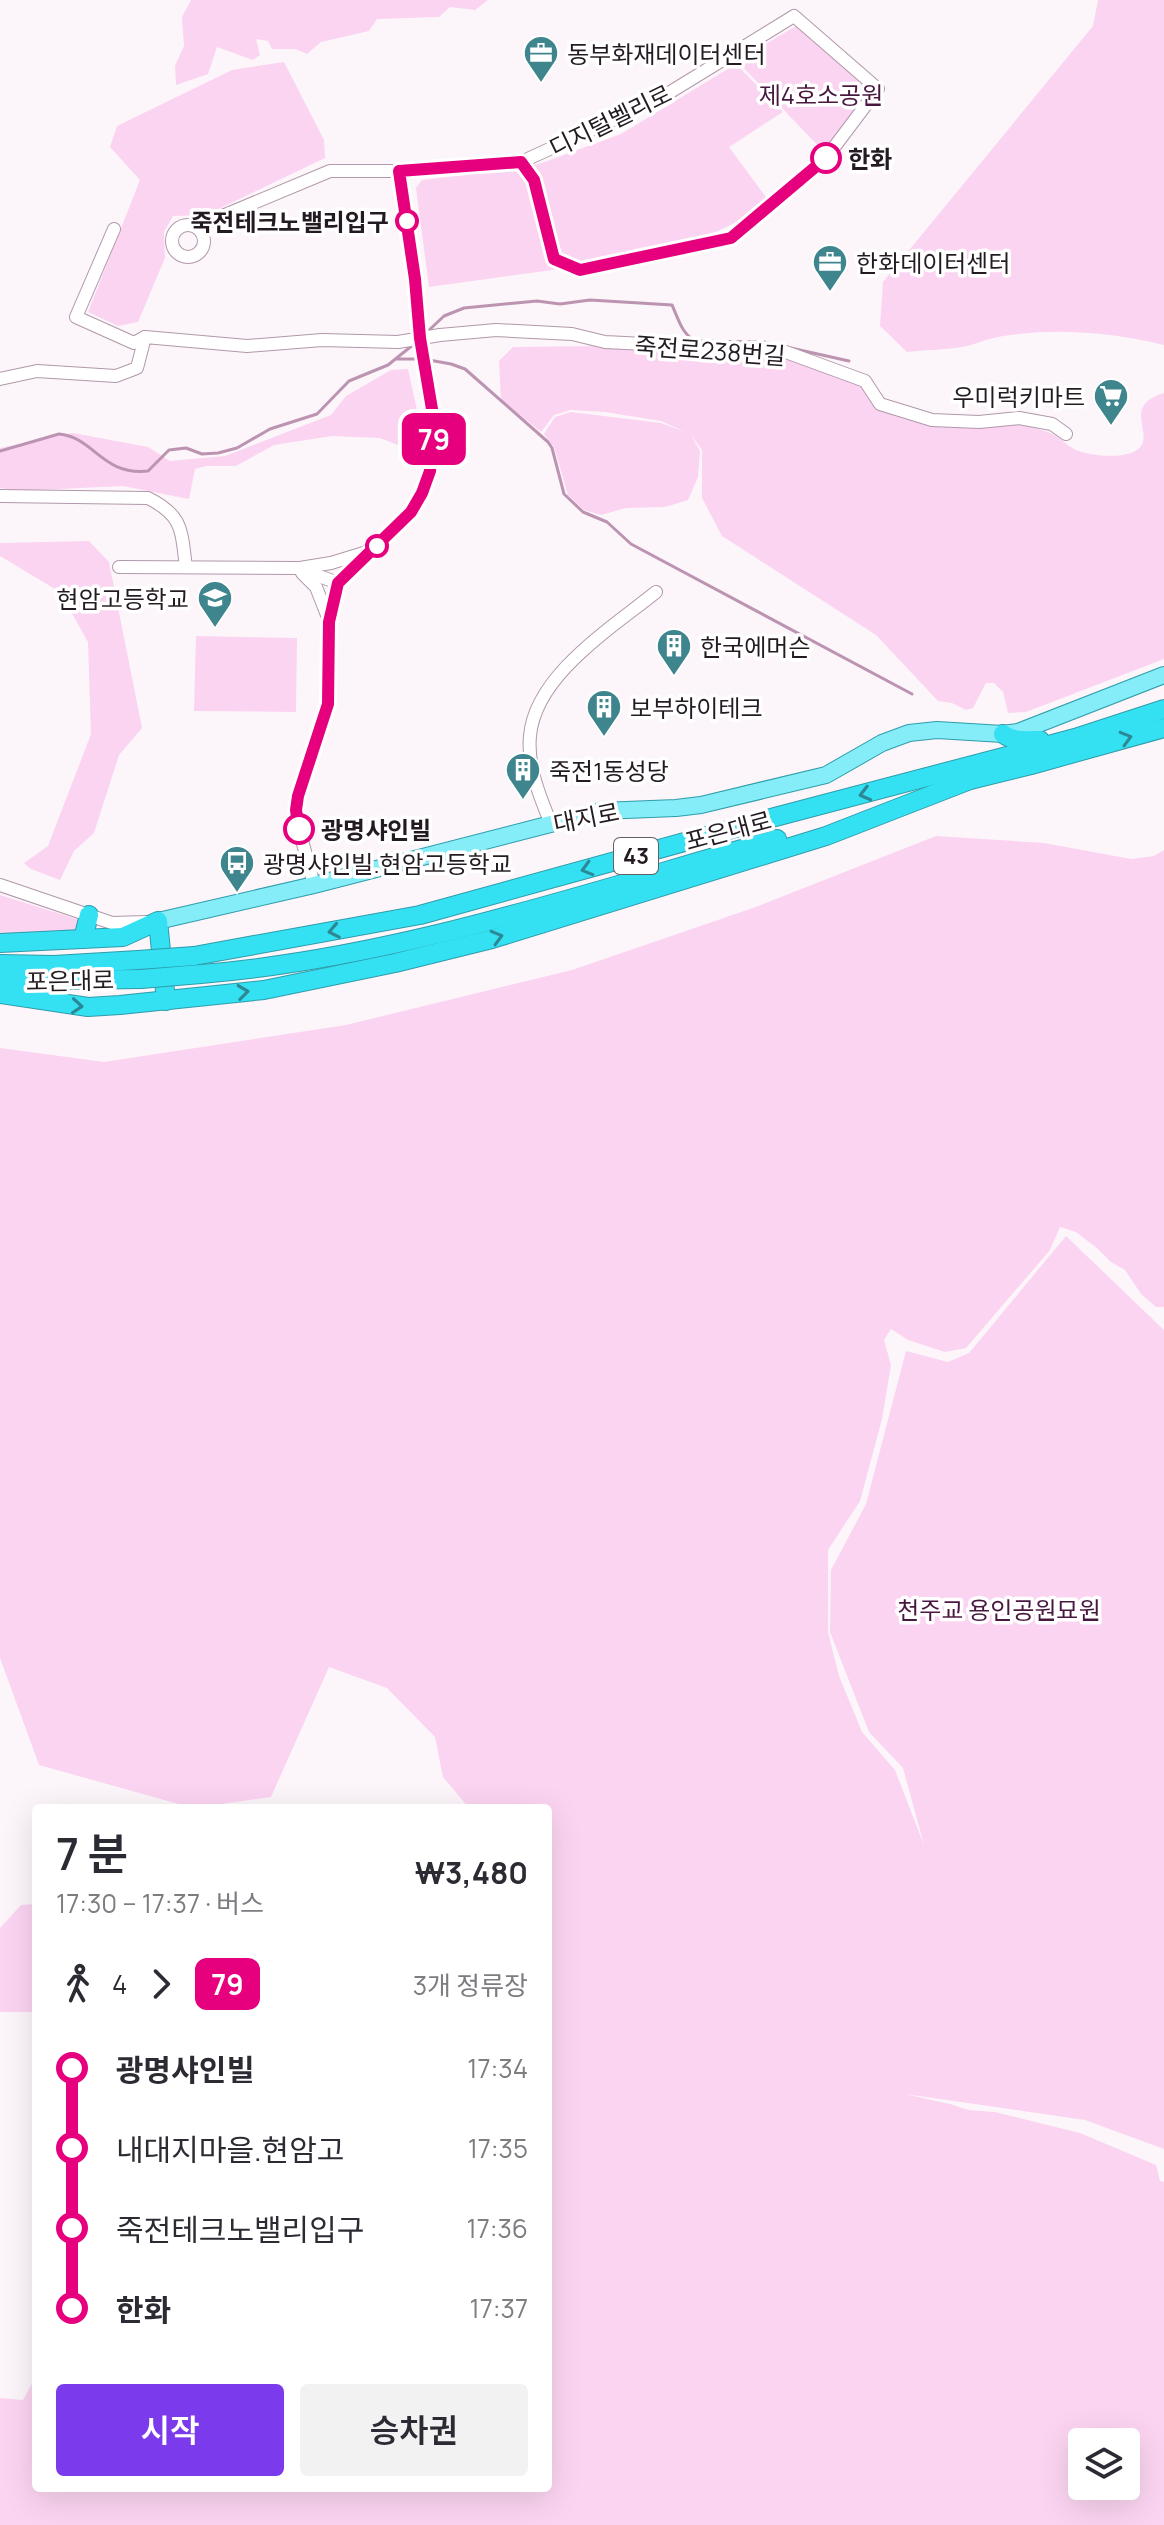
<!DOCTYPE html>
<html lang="ko">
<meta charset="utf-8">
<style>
:root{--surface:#fff;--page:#f2f2f3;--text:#2b2b33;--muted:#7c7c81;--accent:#7c3aed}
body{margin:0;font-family:Manrope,"Noto Sans KR",sans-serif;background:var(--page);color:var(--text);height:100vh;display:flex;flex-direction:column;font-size:30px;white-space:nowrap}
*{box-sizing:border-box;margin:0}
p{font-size:26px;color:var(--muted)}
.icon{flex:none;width:44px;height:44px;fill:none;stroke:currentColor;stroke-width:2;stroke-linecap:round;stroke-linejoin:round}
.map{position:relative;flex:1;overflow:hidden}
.details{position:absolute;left:32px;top:1804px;width:520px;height:688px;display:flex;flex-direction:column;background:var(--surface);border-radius:8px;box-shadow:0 8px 32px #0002}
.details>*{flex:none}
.badge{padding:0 16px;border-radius:12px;font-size:28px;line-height:52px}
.fabs{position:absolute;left:1068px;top:2428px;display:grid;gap:16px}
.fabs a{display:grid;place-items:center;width:72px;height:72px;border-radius:8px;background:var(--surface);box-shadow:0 8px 32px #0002;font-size:40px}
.map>.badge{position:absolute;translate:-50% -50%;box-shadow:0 0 0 4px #fff}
.legs{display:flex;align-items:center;gap:12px;height:88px;padding:0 24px;font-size:26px}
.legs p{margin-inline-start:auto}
.head{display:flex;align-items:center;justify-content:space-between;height:136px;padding:0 24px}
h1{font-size:44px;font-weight:600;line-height:60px}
.action{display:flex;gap:16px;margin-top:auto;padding:16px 24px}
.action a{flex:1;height:92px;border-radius:8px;background:var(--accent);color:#fff;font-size:32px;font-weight:600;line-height:92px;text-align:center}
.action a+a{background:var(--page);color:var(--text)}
ul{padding:0 24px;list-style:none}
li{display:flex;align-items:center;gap:28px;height:80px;font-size:30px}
li i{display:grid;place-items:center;width:12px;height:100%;margin:0 10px;background:currentColor}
li i::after{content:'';width:20px;height:20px;margin:-10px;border:6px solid;border-radius:50%;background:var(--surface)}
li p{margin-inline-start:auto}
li:first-child i{background:linear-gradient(#0000 50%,currentColor 0)}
li:last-child i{background:linear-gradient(currentColor 50%,#0000 0)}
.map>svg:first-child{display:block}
.green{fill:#fbd4f1;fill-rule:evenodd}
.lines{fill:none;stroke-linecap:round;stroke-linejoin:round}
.stream{stroke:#bc94b2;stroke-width:3}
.minor-casing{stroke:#b198aa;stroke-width:14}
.major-casing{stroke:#2e9caa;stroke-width:18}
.highway-casing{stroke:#2e9caa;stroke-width:20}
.minor{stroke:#fff;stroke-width:12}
.major{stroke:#85edf8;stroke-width:16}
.highway{stroke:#34e1f3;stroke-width:18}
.highway-bridge-casing{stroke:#2e9caa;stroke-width:20;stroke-linecap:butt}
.highway-bridge{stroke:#34e1f3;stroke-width:18}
.oneway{stroke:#2d8895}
.line-1-casing{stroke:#fff;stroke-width:18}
.line-1{stroke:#e6007e;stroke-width:12}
.stop-1-dot{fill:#fff;stroke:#e6007e;stroke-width:4}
.labels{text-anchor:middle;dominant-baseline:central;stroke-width:7;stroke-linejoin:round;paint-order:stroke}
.shield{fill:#fff;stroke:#665f64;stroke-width:2}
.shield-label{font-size:22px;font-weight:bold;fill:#241b22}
.poi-label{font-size:24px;fill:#241b22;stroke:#fff;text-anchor:start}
.park-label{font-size:24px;fill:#48173f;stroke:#fff}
.street-label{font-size:24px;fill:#241b22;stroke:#fff}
.stop-label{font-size:24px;font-weight:bold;fill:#241b22;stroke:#fff;text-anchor:start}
</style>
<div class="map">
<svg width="1164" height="2525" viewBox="0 0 1164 2525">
<rect width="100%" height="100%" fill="#fcf6fa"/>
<g class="green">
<path d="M 191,0 L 488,0 L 475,10 L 450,7 L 439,17 L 377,19 L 369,31 L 321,42 L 307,54 L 295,49 L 272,49 L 268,41 L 256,39 L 260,55 L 253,60 L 217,47 L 208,74 L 176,85 L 175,66 L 184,46 L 182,17 Z"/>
<path d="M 1098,0 L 1164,0 L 1164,345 C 1112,332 1051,327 998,337 C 986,339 974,345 962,347 C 944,350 925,350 907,352 L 880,326 L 883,282 L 1093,26 Z"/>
<path d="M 796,26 L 866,85 C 869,105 837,134 823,151 L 737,61 Z"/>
<path d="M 284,62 L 324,140 L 325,158 L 206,215 L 173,216 L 164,232 L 165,258 L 138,322 L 118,326 L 88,312 L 140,180 L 110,147 L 117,126 L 232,70 Z"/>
<path d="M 736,64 L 783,112 L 729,147 L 768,200 L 747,217 L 701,239 L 552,270 L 429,287 L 416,188 L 422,180 L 509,170 L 542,163 L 621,134 Z"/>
<path d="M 599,346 L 780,356 L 862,385 L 880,408 C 912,414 945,422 977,426 C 989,428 1002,425 1014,425 C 1025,425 1040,429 1050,433 C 1060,437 1067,446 1076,450 C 1092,456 1115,458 1131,453 C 1164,441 1116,407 1164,393 L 1164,659 L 1026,712 L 1008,713 L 1003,692 L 994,683 L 986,683 L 973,708 L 966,710 L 952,703 L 938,701 L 876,635 L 722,536 L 702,498 L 702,450 L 691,435 L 700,451 L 698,477 L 688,500 L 665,507 L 626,508 L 601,515 L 584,510 L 568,495 L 554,447 L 544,434 L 555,417 L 571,412 L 661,423 L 685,432 L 661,421 L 605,412 L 571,410 L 554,415 L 541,432 L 501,400 L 499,361 L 513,347 Z"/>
<path d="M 408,369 L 420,424 L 418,453 L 380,438 L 332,436 L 274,445 L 236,466 L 206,466 L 195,469 L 189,499 L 123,486 L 17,491 L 0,488 L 0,448 L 73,433 L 148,447 L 170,461 L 225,456 L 331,415 L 346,396 L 391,370 Z"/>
<path d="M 89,541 L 109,562 L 142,728 L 119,755 L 94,833 L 74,851 L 60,880 L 31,869 L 24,863 L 48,846 L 91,734 L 88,642 L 60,592 L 0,556 L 0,543 Z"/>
<path d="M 196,636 L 297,638 L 296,712 L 194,711 Z"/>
<path d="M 936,836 L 1044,843 L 1131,859 L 1154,856 L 1164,850 L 1164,1307 L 1156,1307 L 1141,1294 L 1125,1270 L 1111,1262 L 1098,1249 L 1076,1232 L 1060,1227 L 1050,1250 L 966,1348 L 945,1352 L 908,1340 L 891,1329 L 884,1340 L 891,1365 L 882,1419 L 860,1501 L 828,1550 L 828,1632 L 839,1676 L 862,1732 L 895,1770 L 924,1845 L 903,1768 L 869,1732 L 830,1632 L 831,1570 L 866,1504 L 906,1351 L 948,1362 L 969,1353 L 1066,1236 L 1164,1330 L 1164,2149 L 1085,2120 L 905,2094 L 950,2104 L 968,2110 L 995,2112 L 1080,2133 L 1156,2165 L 1160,2181 L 1164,2182 L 1164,2525 L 0,2525 L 0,2398 L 23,2400 L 36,2376 L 36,2488 L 548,2488 L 548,1808 L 469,1808 L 443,1777 L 435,1737 L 387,1688 L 329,1667 L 271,1797 L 193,1808 L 39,1765 L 0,1658 L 0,1048 L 104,1062 L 346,1025 L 572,970 L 753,908 ZM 1082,2442 L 1126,2442 L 1126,2486 L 1082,2486 Z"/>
<path d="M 0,895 L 83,921 L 80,932 L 0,937 Z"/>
<path d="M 36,1904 L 36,2012 L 0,2012 L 0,1928 L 21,1905 Z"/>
</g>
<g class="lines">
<g class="stream">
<path d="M 426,333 L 444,316 L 464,308 L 537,301 L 560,304 L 590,300 L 672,305 C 678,318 682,335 696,341 L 764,342 L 849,361"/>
<path d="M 397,359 L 421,359"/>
<path d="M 429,360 L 451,364 L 465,369 L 548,442 L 552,448 L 564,494 L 583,512 L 607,522 L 631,544 L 912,694"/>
<path d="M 0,451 L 59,434 C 94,437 102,476 148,471 L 169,450 L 186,448 L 202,454 L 218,453 L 237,448 L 270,429 L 317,414 L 349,381 L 388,365 L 414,344"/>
</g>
<defs>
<g id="minor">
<circle cx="188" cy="241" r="16"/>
<path d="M 114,229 L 76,317 L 134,343 L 145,337"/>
<path d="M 200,230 L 208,222 L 330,171 L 399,171"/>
<path d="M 0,379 L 37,371 L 116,376 L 137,368 L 145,337 L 247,346 L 322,340 L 398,342 L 440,335 L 496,330 L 572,334 L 605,342 L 783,351 L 865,381 L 880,404 L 932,420 L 979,422 L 1019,418 L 1052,424 L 1066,434"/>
<path d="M 0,496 L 148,498 C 184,516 181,531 186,567"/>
<path d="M 119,567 L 297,568 L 338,583"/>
<path d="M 300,568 L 331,563 L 367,552"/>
<path d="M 302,573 L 316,587 L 327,615"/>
<path d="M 551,824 C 540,797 527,766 530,736 C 535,675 613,627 656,592"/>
<path d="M 0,885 L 112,923 L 147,922"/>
<path d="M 314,885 L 299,829 L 296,810 L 298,796 L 328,704 L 329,622 L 338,583 L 411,512 L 422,493 L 430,471 L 434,421 L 420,338 L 415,279 L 399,171 L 521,162 L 659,99 L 794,16 L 878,89 L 826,158 L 731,238 L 580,270 L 554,259 L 534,180 L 521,162"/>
</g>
<path id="major" d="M 158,921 L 314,885 L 601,811 L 676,808 L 701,805 L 826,775 L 882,743 L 909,733 L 937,730 L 1003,734 L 1018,732 L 1164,675"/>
<g id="highway">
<path d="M 1003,734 C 1014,742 1027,740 1040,740"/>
<path d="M 958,783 L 1031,765 L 1164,728"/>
<path d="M 83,939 L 89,915"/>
<path d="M 0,943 L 123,937 L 158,921 L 166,1001"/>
<path d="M 194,956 L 420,915 L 775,817 L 1075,738 L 1164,709"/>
<path d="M 0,964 L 54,965 L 138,960"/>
<path d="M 201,974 C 398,958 588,892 777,839"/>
<path d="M 0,981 L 141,979"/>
<path d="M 0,994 L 88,1007 L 120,1005 L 264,990 L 395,963 L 492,939 L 826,836 L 970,780"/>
</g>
</defs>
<use href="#minor" class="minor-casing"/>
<use href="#major" class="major-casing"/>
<use href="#highway" class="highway-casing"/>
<use href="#minor" class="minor"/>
<use href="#major" class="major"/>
<use href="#highway" class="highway"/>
<defs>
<g id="highway-bridge">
<path d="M 138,960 L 194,956"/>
<path d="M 141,979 L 201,974"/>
</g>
</defs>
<use href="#highway-bridge" class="highway-bridge-casing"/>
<use href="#highway-bridge" class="highway-bridge"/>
</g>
<defs><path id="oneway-chevron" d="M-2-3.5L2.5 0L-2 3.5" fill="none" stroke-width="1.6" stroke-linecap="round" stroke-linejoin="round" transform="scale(2)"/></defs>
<g class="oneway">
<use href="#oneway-chevron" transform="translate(1126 738) rotate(-16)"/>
<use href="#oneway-chevron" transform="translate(865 794) rotate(166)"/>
<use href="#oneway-chevron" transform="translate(587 869) rotate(164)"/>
<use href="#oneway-chevron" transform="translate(334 931) rotate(169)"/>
<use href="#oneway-chevron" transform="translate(497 937) rotate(-16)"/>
<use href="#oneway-chevron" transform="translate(243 992) rotate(-7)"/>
<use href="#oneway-chevron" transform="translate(77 1006) rotate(4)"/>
</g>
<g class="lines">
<defs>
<path id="line-1" d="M 299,829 L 296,810 L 298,796 L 328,704 L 329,622 L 338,583 L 411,512 L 422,493 L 430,471 L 434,421 L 420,338 L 415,279 L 399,171 L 521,162 L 534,180 L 554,259 L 580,270 L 731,238 L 826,158"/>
</defs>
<use href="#line-1" class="line-1-casing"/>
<use href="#line-1" class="line-1"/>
</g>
<defs>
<symbol id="office-pin" viewBox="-11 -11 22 30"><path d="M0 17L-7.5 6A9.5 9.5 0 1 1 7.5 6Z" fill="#3e858e" stroke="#fff"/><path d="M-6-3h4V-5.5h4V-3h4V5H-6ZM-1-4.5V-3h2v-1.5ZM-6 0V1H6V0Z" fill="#fff"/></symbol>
<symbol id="supermarket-pin" viewBox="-11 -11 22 30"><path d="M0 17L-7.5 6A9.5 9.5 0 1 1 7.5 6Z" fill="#3e858e" stroke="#fff"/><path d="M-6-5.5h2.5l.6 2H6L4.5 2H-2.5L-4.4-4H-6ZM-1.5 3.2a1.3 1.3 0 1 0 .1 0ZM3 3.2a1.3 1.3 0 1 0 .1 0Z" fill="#fff"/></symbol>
<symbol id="school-pin" viewBox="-11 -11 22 30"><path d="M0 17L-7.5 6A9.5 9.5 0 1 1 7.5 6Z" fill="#3e858e" stroke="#fff"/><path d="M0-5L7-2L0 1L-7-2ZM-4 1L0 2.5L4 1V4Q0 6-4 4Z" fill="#fff"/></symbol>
<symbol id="building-pin" viewBox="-11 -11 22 30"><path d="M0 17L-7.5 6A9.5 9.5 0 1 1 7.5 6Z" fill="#3e858e" stroke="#fff"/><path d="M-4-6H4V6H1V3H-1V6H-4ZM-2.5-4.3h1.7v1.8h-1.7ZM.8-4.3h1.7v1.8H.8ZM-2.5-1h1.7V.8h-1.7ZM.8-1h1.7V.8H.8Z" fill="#fff"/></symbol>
<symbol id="bus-pin" viewBox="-11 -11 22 30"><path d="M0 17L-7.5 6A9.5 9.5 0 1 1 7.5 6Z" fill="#3e858e" stroke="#fff"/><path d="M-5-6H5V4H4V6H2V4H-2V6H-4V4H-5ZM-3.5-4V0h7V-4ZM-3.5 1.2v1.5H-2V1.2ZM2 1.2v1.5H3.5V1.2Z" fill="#fff"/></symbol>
</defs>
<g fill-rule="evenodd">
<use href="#office-pin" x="521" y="33" width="40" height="54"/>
<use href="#office-pin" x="810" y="242" width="40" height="54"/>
<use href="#supermarket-pin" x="1091" y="376" width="40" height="54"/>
<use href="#school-pin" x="195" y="578" width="40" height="54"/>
<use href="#building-pin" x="654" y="626" width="40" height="54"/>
<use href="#building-pin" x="584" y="687" width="40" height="54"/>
<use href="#building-pin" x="503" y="750" width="40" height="54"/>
<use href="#bus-pin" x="217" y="843" width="40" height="54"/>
</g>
<g class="stop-1-dot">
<circle cx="826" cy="158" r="14"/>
<circle cx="407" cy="221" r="10"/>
<circle cx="377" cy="546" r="10"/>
<circle cx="299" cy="829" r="14"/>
</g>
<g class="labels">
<rect class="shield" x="614" y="838" width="44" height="36" rx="6"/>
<g class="shield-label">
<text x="636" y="856">43</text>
</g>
<g class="poi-label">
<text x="567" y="53">동부화재데이터센터</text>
<text x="856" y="262">한화데이터센터</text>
<text x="1085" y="396" text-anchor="end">우미럭키마트</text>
<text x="189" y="598" text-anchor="end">현암고등학교</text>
<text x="700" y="646">한국에머슨</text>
<text x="630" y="707">보부하이테크</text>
<text x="549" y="770">죽전1동성당</text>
<text x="263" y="863">광명샤인빌.현암고등학교</text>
</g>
<g class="park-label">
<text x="821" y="94">제4호소공원</text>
<text x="999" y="1609">천주교 용인공원묘원</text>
</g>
<g class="street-label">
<text transform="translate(610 120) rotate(-26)">디지털벨리로</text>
<text transform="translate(710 350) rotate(4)">죽전로238번길</text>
<text transform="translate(586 817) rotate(-11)">대지로</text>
<text transform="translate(728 830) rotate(-15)">포은대로</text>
<text transform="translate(70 980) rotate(-1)">포은대로</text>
</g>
<g class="stop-label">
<text x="848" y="158">한화</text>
<text x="389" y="221" text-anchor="end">죽전테크노밸리입구</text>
<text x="321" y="829">광명샤인빌</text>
</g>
</g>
</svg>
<div class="fabs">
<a><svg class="icon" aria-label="layers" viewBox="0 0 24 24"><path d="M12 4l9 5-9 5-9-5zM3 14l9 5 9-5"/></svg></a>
</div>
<b class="badge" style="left:434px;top:439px;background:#e6007e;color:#fff">79</b>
<section class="details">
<div class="head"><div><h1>7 분</h1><p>17:30 – 17:37 · 버스</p></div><b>₩3,480</b></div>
<div class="legs"><svg class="icon" aria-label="walk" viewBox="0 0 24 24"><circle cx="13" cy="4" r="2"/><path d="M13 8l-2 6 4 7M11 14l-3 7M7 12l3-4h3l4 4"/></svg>4<svg class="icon" aria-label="forward" viewBox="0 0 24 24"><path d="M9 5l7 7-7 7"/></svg><b class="badge" style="background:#e6007e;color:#fff">79</b><p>3개 정류장</p></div>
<ul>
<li><i style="color:#e6007e"></i><b>광명샤인빌</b><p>17:34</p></li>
<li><i style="color:#e6007e"></i><span>내대지마을.현암고</span><p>17:35</p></li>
<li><i style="color:#e6007e"></i><span>죽전테크노밸리입구</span><p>17:36</p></li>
<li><i style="color:#e6007e"></i><b>한화</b><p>17:37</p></li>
</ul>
<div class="action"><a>시작</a><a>승차권</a></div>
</section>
</div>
